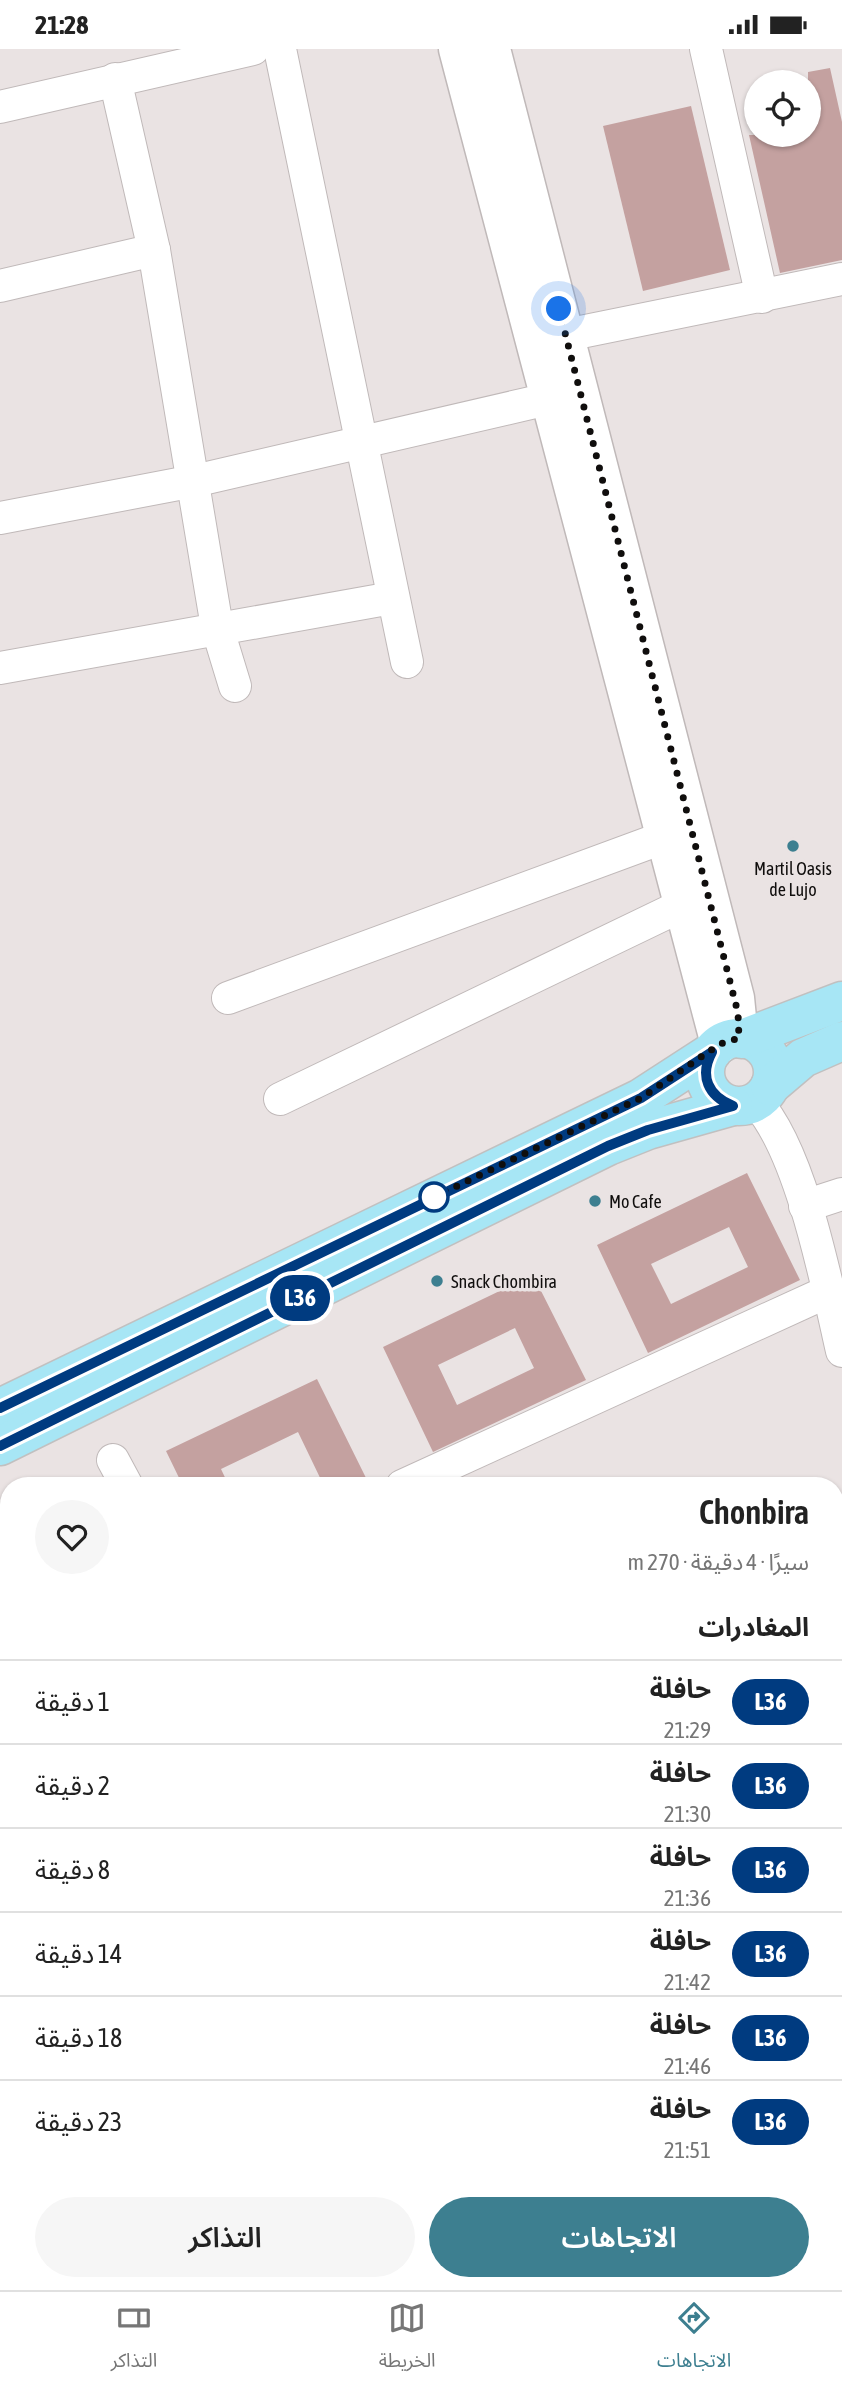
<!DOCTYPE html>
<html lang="ar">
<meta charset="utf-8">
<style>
:root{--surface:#fff;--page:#f6f6f6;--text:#222;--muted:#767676;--line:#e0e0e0;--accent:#3d7f90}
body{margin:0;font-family:"Asap Condensed","Noto Sans Arabic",sans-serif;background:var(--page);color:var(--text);direction:rtl;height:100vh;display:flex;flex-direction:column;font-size:26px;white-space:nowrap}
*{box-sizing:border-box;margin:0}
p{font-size:23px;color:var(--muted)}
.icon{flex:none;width:38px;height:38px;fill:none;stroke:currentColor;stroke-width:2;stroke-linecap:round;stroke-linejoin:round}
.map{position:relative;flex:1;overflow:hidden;direction:ltr}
.side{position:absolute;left:0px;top:1428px;width:844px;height:814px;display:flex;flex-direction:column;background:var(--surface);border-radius:28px 28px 0 0;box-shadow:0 2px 5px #0004;direction:rtl}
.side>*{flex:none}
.badge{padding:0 14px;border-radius:23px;font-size:24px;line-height:46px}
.tools{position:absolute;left:744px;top:21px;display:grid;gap:14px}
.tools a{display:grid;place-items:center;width:77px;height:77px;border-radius:50%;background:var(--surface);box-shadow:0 2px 5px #0004;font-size:35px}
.you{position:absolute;width:35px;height:35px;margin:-18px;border:5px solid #fff;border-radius:50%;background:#1a73e8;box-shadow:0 0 0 10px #1a73e833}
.map>.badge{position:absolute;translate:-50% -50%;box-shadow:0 0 0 4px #fff}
h2{padding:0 35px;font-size:26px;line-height:63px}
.round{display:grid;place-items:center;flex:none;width:74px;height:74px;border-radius:37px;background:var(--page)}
.headline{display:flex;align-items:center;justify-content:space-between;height:119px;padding:0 35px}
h1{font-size:33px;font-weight:600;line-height:52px}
.primary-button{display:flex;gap:14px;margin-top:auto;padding:14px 35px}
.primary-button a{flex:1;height:80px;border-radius:42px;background:var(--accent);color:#fff;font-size:28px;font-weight:600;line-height:80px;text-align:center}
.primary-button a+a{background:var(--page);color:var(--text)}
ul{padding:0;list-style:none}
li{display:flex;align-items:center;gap:21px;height:84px;padding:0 35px;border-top:2px solid var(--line)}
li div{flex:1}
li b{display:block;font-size:26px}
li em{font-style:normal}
li .badge{min-width:77px;font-weight:700;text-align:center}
.status{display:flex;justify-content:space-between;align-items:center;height:49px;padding:0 35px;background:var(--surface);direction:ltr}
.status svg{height:19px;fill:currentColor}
.dock{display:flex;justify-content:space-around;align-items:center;height:98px;border-top:2px solid var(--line);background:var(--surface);font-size:19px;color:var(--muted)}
.dock a{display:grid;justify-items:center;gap:4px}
.dock .on{color:var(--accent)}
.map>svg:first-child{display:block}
.building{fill:#c4a1a0;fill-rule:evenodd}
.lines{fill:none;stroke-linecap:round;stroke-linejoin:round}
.minor-casing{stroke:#c0b9b9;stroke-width:34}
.tertiary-casing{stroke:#c0b9b9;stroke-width:41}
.primary-casing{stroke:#c1c0c0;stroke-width:41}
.minor{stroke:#fff;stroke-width:32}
.tertiary{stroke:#fff;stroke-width:38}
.primary{stroke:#a7e6f5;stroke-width:38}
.line-casing{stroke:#fff;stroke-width:16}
.line{stroke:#003b80;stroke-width:10}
.walk{stroke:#100e0d;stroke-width:7;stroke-dasharray:0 12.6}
.poi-dot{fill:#3d7f90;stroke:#eae3e3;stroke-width:2.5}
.stop-dot{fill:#fff;stroke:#003b80;stroke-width:3.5}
.labels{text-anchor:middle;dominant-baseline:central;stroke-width:7;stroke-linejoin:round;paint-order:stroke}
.poi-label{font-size:18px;fill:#100e0d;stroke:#eae3e3;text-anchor:start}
</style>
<div class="status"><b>21:28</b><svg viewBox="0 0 49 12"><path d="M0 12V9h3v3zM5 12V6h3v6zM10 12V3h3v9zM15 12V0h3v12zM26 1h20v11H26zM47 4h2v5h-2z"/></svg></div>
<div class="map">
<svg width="842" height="2241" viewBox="0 0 842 2241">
<rect width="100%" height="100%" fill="#eae3e3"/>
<g class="building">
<path d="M 830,19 L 842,73 L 842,211 L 780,224 L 749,86 L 808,86 L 808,23 Z"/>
<path d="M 691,57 L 730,221 L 643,242 L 603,77 Z"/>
<path d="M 747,1124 L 800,1231 L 648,1304 L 597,1196 ZM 729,1178 L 748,1218 L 671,1255 L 651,1215 Z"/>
<path d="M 533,1226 L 586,1331 L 433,1403 L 383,1298 ZM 515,1279 L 534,1319 L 457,1356 L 438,1316 Z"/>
<path d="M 317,1330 L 370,1437 L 324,1437 L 298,1383 L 221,1420 L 229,1437 L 183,1437 L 166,1402 Z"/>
</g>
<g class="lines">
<defs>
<g id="minor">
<path d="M 280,0 L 407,613"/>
<path d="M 706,0 L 762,248"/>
<path d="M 115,30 L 154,201 L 217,578 L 235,637"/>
<path d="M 0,58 L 253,0"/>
<path d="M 0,237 L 154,201"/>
<path d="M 566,286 L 842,230"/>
<path d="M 0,469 L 194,432 L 548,350"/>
<path d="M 0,619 L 392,549"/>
<path d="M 228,949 L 665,788"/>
<path d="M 280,1050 L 685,855"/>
<path d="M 756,1053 C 801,1101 827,1236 842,1302"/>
<path d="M 805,1157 L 842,1145"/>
<path d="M 113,1411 L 127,1437"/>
<path d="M 402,1437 L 829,1242"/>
<path d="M 835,1551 L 842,1549"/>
<path d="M 0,1623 L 9,1618"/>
<path d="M 0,1825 L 9,1844"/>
<path d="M 835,1842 L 842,1840"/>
<path d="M 0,2043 L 9,2039"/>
<path d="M 836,2062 L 842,2093"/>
<path d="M 0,2093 L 9,2109"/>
<path d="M 73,2233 L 77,2241"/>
<path d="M 378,2233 L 382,2241"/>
<path d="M 676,2233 L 679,2241"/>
<path d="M 444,2241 L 460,2233"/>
</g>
<g id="tertiary">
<path d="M 458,0 L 720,995"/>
<path d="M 491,0 L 735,949 L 739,989"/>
</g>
<g id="primary">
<circle cx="739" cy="1023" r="34"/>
<path d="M 742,990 L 842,952"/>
<path d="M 770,1037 L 803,1009 L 842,992"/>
<path d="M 0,1359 L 641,1049 L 712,1003"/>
<path d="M 0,1397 L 608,1097 L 648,1081 L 733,1057"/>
</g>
</defs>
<use href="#minor" class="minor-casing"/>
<use href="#tertiary" class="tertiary-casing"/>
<use href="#primary" class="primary-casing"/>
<use href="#minor" class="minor"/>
<use href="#tertiary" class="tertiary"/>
<use href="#primary" class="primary"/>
</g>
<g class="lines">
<defs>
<path id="line" d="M 0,1359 L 641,1049 L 712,1003 C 699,1027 708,1047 733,1057 L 648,1081 L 608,1097 L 0,1397"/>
</defs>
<use href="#line" class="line-casing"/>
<use href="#line" class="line"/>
<path class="walk" d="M 434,1148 L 641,1049 L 720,995 L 739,989 L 738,964 L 559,260"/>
</g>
<g class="poi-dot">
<circle cx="793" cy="797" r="7"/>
<circle cx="595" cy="1152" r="7"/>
<circle cx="437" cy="1232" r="7"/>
</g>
<circle class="stop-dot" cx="434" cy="1148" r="14"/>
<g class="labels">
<g class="poi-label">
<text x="793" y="819" text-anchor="middle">Martil Oasis<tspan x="793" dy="21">de Lujo</tspan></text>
<text x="609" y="1152">Mo Cafe</text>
<text x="451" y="1232">Snack Chombira</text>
</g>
</g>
</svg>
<div class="tools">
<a><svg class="icon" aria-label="locate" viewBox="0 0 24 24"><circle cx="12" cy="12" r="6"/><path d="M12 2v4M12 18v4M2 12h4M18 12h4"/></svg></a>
</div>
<div class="you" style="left:559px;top:260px"></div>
<b class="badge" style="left:300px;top:1249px;background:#003b80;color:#fff">L36</b>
<section class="side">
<div class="headline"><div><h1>Chonbira</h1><p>سيرًا · 4 دقيقة · 270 m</p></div><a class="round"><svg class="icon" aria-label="heart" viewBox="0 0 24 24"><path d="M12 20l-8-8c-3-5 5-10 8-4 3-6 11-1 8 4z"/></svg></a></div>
<h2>المغادرات</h2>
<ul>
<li><span class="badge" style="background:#003b80;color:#fff">L36</span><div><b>حافلة</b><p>21:29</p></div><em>1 دقيقة</em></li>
<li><span class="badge" style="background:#003b80;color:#fff">L36</span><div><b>حافلة</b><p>21:30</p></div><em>2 دقيقة</em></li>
<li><span class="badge" style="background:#003b80;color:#fff">L36</span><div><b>حافلة</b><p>21:36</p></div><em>8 دقيقة</em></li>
<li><span class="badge" style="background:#003b80;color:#fff">L36</span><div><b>حافلة</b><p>21:42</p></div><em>14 دقيقة</em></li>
<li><span class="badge" style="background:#003b80;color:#fff">L36</span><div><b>حافلة</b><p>21:46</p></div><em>18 دقيقة</em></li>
<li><span class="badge" style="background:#003b80;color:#fff">L36</span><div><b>حافلة</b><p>21:51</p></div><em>23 دقيقة</em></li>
</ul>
<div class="primary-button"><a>الاتجاهات</a><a>التذاكر</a></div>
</section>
</div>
<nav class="dock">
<a class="on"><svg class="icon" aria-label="directions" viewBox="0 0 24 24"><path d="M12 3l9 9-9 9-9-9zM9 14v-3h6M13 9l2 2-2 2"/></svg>الاتجاهات</a>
<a><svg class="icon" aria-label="map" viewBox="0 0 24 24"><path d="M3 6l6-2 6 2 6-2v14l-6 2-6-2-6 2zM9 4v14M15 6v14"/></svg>الخريطة</a>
<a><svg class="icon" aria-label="tickets" viewBox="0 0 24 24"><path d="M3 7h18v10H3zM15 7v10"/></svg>التذاكر</a>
</nav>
